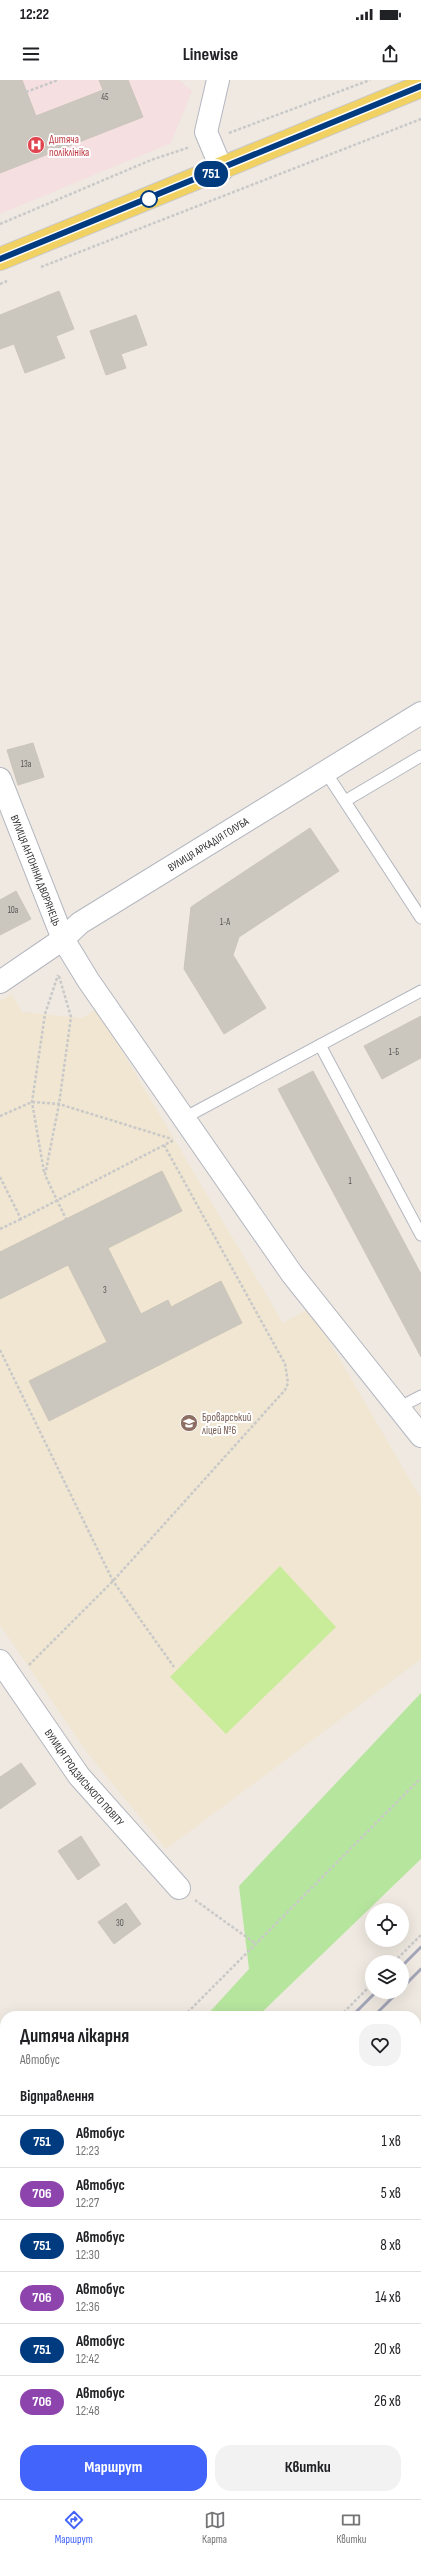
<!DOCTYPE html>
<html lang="uk">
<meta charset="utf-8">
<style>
:root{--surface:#fff;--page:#f2f2f2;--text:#202124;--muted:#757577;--line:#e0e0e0;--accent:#4264fb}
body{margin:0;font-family:"Sofia Sans Condensed",sans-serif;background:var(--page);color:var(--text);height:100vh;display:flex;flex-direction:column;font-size:15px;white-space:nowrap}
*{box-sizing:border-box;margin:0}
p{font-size:13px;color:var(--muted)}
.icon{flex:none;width:22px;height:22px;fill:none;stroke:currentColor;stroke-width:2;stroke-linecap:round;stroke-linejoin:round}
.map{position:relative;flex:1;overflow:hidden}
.drawer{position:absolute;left:0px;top:1931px;width:421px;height:488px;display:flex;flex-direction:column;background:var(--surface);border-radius:16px 16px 0 0;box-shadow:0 4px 16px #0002}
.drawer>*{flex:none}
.badge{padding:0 8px;border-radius:13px;font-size:14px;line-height:26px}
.buttons{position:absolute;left:365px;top:1823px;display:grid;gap:8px}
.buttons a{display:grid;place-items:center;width:44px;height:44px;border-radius:50%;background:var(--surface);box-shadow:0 4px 16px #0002;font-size:20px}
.map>.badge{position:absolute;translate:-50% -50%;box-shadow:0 0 0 2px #fff}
h2{padding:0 20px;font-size:15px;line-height:36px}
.round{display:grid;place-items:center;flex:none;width:42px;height:42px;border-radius:16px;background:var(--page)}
.overview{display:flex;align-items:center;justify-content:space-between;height:68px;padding:0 20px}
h1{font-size:19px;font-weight:700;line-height:30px}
.cta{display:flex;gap:8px;margin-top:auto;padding:8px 20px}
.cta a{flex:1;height:46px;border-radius:16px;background:var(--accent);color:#fff;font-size:16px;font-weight:700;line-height:46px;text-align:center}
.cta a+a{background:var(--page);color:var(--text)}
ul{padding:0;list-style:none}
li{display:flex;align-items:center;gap:12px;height:52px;padding:0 20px;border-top:1px solid var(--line)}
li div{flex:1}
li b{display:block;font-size:15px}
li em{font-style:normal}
li .badge{min-width:44px;font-weight:700;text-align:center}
.status{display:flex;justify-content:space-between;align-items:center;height:28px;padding:0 20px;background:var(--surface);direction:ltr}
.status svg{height:11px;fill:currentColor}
header{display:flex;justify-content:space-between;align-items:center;height:52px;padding:0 20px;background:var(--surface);font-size:18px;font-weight:700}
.dock{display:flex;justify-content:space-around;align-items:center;height:56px;border-top:1px solid var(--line);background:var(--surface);font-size:11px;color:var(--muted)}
.dock a{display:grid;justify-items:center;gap:2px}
.dock .on{color:var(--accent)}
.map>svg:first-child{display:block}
.education{fill:#f0e6d1}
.medical{fill:#f5dfe0}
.green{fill:#b6e59e}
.pitch{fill:#c9ec9a}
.building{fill:#cbc7bf;stroke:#cbc5ba}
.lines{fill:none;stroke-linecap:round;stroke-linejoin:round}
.service-casing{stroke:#b4b7c1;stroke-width:13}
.minor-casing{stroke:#b4b7c1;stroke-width:24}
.tertiary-casing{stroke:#b4b7c1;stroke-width:24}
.primary-casing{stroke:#c9c9c9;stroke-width:24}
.path{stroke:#c9c9c9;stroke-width:2.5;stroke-dasharray:3 2;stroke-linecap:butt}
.service{stroke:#fff;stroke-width:11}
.minor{stroke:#fff;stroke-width:22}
.tertiary{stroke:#fff;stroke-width:22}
.primary{stroke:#f2d163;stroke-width:22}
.rail{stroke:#a3a6b8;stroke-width:3}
.line-casing{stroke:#fff;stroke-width:9}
.line{stroke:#003b80;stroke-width:6}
.stop-dot{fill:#fff;stroke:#003b80;stroke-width:2}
.labels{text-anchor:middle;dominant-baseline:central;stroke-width:4;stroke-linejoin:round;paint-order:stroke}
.number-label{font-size:9px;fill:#555452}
.health-label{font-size:11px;fill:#be3a42;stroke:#fff;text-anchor:start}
.street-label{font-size:11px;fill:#2e2e2e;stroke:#fff}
.education-label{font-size:11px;fill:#785e54;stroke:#fff;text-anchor:start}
</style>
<div class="status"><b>12:22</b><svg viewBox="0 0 49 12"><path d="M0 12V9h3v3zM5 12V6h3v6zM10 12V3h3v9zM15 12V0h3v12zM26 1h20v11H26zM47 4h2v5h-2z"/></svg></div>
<header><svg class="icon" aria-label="menu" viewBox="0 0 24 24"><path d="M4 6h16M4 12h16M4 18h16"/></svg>Linewise<svg class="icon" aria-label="share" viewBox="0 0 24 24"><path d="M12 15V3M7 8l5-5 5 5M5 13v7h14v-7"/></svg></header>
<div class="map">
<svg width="421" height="2419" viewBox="0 0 421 2419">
<rect width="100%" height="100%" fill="#efe9e1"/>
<path class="education" d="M 12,914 L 22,932 L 82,938 L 97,929 L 283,1243 L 310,1228 L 421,1419 L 421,1579 L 166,1769 L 86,1671 L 0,1545 L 0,921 Z"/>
<path class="medical" d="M 0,0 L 179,0 L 192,11 L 171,63 L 0,134 Z"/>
<g class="green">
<path d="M 421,1613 L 421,1779 L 258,1936 L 206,1936 L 249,1889 L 239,1806 Z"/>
<path d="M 5,2364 L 5,2414 L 38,2414 L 41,2419 L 0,2419 L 0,2369 Z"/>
</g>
<path class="pitch" d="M 280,1486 L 336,1547 L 226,1654 L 170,1597 Z"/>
<g class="building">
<path d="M 0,0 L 22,0 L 36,36 L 103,10 L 99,0 L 128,0 L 143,37 L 0,93 Z"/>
<path d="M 59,211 L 74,249 L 56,256 L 65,278 L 25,293 L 14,264 L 0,269 L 0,235 Z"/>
<path d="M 136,235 L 147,265 L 121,274 L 126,288 L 106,295 L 90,251 Z"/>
<path d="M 33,663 L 44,697 L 18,705 L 7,670 Z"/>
<path d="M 310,748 L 339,791 L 239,857 L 233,875 L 266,928 L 224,954 L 184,889 L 191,827 Z"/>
<path d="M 16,811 L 31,839 L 0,855 L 0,820 Z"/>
<path d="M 421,936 L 421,978 L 382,999 L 364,966 Z"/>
<path d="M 313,991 L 421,1194 L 421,1277 L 278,1009 Z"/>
<path d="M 162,1091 L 182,1131 L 108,1168 L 141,1234 L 168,1220 L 171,1227 L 221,1201 L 242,1243 L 49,1341 L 29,1301 L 107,1262 L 68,1185 L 0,1219 L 0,1172 Z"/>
<path d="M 21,1683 L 36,1704 L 0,1729 L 0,1697 Z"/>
<path d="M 81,1756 L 100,1785 L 78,1800 L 58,1771 Z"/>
<path d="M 126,1823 L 141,1844 L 114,1864 L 98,1842 Z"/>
</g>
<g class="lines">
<defs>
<g id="service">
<path d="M 325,691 L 421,838"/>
<path d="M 345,721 L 421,676"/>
<path d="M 320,965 L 421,1155"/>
<path d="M 184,1038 L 421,911"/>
<path d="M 400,1327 L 421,1316"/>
</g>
<g id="minor">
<path d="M 218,0 L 206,52 L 222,90"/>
<path id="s1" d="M 0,699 L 63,859 L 88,900 L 292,1194 L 421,1356"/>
<path id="s2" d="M 0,902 L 63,859 L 80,843 L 421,633"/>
<path id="s3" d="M 0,1581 L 79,1696 L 179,1808"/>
<path d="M 416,2061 L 421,2056"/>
<path d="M 73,2419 L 78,2414"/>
</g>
<g id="tertiary">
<path d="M 0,2201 L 5,2207"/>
<path d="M 178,2414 L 181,2419"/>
</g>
<path id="primary" d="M 0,179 L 421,6"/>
</defs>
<use href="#service" class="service-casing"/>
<use href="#minor" class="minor-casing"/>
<use href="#tertiary" class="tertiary-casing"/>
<use href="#primary" class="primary-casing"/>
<g class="path">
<path d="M 26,12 L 58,0"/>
<path d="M 229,53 L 370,0"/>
<path d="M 0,144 L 151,80 L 190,67"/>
<path d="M 41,187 L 421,39"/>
<path d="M 0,204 L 7,201"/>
<path d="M 59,896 L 71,937 L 59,1024 L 45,1095 L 66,1139"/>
<path d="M 0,1036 L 32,1022 L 59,1024 L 172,1059"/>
<path d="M 44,1092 L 32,1022 L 45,934 L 58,895"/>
<path d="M 0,1097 L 21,1139 L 174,1060"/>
<path d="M 0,1149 L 21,1139"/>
<path d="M 0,1270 L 113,1501 L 174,1587"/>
<path d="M 29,1585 L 113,1501 L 285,1310 L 288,1303 L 285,1284 L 164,1065"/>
<path d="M 195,1820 L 256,1864"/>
<path d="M 394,1882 L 421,1855"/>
<path d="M 184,1936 L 421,1698"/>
<path d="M 340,1936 L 372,1904"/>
<path d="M 0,2122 L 5,2117"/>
</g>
<use href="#service" class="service"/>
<use href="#minor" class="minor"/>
<use href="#tertiary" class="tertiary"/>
<use href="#primary" class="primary"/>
<g class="rail">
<path d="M 402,1886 L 421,1867"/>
<path d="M 402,1908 L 421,1889"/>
<path d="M 352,1936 L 376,1912"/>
<path d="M 374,1936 L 398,1912"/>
<path d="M 0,2288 L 5,2284"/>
<path d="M 0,2311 L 5,2306"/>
</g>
</g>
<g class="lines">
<defs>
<path id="line" d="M 0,179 L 421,6"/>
</defs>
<use href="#line" class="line-casing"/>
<use href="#line" class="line"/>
</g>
<defs>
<symbol id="hospital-disc" viewBox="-11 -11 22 22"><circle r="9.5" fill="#e0444e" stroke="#fff"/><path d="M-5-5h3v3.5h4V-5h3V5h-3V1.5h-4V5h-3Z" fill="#fff"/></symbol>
<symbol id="school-disc" viewBox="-11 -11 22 22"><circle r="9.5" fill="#8d6e63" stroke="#fff"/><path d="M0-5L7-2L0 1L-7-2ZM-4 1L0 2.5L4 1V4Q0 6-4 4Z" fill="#fff"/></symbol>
</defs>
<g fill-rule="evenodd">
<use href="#hospital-disc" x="26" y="55" width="20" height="20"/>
<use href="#school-disc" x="179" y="1333" width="20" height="20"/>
</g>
<circle class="stop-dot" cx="149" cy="119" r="8"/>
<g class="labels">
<g class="number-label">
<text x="105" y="17">45</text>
<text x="26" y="684">13а</text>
<text x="13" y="830">10а</text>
<text x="225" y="842">1-А</text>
<text x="394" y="972">1-Б</text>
<text x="350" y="1101">1</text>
<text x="105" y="1210">3</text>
<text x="120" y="1843">30</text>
</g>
<g class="health-label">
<text x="49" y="59">Дитяча<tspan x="49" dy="13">поліклініка</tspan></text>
</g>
<g class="street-label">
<text stroke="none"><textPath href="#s2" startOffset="250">ВУЛИЦЯ АРКАДІЯ ГОЛУБА</textPath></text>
<text stroke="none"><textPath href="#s1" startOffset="98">ВУЛИЦЯ АНТОНІНИ ДВОРЯНЕЦЬ</textPath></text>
<text stroke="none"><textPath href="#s3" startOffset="144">ВУЛИЦЯ ГРОДЗИСЬКОГО ПОВІТУ</textPath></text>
</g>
<g class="education-label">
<text x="202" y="1337">Броварський<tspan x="202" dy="13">ліцей №6</tspan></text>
</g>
</g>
</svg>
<div class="buttons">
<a><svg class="icon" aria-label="locate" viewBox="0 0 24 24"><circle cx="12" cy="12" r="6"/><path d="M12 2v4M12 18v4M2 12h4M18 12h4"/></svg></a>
<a><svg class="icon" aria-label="layers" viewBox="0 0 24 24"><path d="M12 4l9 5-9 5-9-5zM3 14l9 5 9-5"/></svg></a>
</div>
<b class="badge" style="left:211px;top:94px;background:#003b80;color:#fff">751</b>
<section class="drawer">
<div class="overview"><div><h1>Дитяча лікарня</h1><p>Автобус</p></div><a class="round"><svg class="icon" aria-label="heart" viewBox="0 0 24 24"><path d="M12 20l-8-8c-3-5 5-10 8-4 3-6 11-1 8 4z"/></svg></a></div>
<h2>Відправлення</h2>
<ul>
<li><span class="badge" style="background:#003b80;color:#fff">751</span><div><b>Автобус</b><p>12:23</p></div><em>1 хв</em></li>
<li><span class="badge" style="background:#8e44ad;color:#fff">706</span><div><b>Автобус</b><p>12:27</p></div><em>5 хв</em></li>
<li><span class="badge" style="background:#003b80;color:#fff">751</span><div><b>Автобус</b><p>12:30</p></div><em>8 хв</em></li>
<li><span class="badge" style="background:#8e44ad;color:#fff">706</span><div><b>Автобус</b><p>12:36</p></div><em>14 хв</em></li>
<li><span class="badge" style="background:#003b80;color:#fff">751</span><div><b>Автобус</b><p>12:42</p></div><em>20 хв</em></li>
<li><span class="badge" style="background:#8e44ad;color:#fff">706</span><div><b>Автобус</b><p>12:48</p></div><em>26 хв</em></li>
</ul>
<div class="cta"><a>Маршрут</a><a>Квитки</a></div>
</section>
</div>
<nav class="dock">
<a class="on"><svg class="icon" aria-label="directions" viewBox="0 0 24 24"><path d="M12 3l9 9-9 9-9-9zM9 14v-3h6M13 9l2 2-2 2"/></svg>Маршрут</a>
<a><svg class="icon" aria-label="map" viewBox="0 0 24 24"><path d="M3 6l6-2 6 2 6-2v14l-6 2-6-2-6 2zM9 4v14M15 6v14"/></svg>Карта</a>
<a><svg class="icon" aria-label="tickets" viewBox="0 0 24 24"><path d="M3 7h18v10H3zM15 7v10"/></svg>Квитки</a>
</nav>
